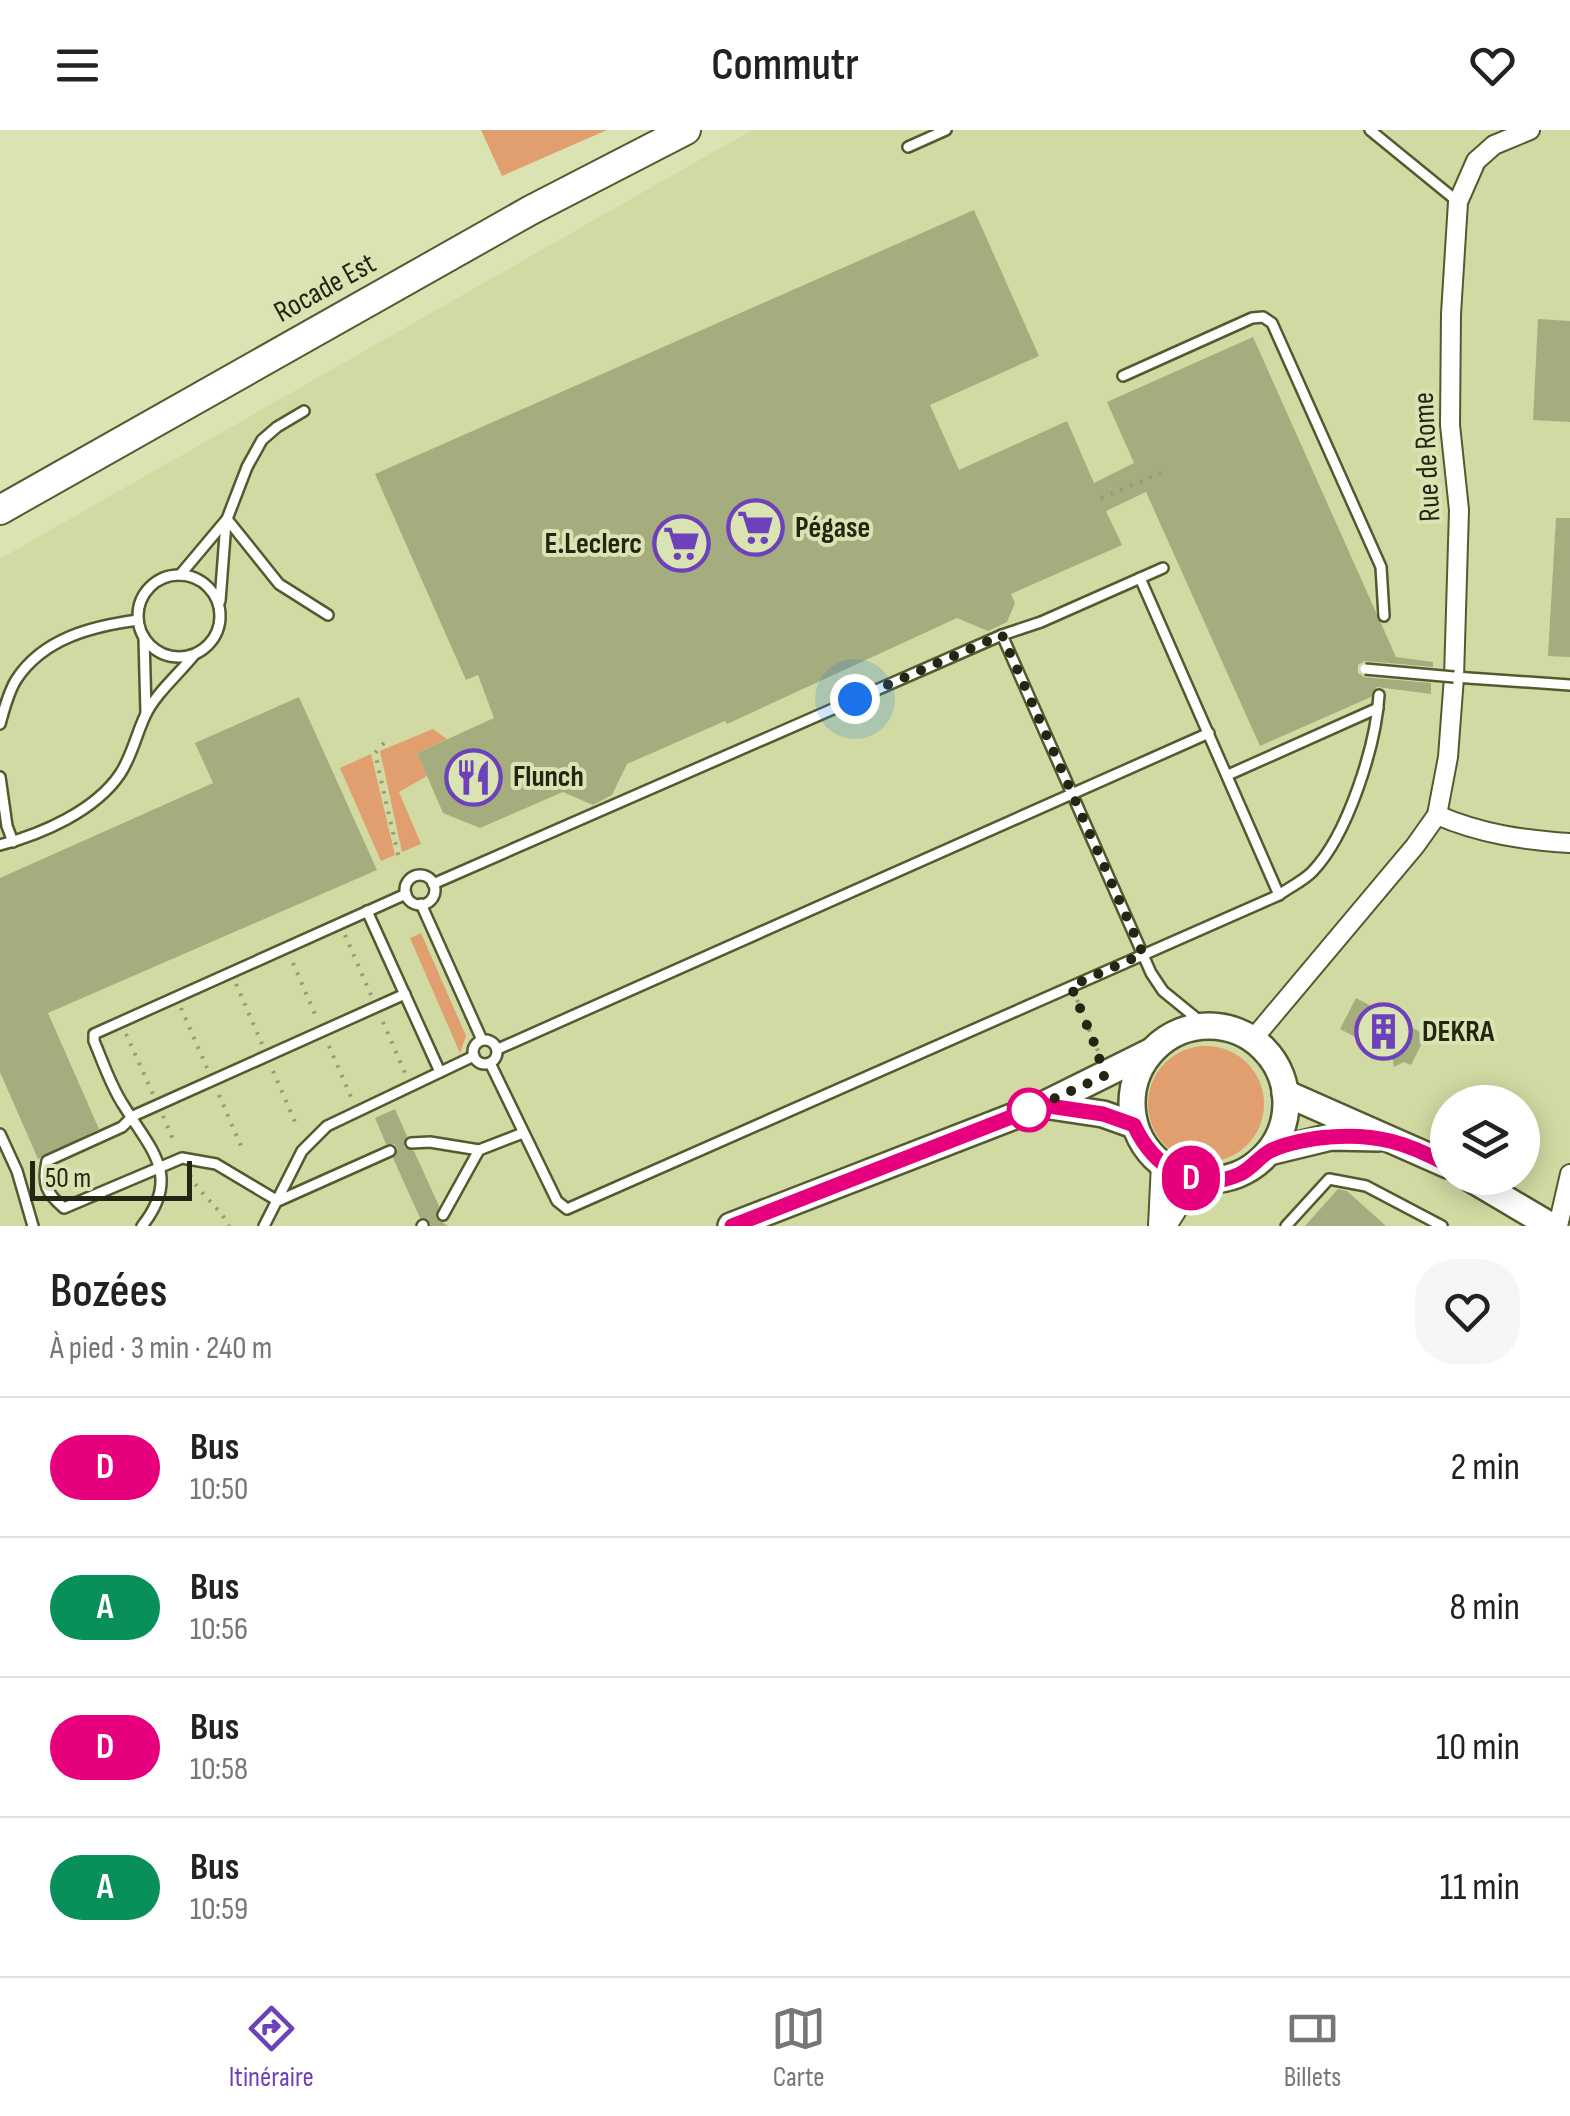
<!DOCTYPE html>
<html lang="fr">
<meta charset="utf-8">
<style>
:root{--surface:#fff;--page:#f6f6f6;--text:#222;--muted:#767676;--line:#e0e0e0;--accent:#6d41b9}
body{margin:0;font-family:"Sofia Sans Condensed",sans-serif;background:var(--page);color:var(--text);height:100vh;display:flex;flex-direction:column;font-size:38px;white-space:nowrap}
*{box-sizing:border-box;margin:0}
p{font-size:32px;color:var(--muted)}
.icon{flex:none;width:55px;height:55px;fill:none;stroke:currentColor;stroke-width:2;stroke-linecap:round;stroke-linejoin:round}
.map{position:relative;height:1096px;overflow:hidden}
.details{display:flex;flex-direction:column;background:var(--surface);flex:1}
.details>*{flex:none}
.badge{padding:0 20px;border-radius:32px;font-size:35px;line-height:65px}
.fabs{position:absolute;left:1430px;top:955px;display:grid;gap:20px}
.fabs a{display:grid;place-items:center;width:110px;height:110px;border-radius:50%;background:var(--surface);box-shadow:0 5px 25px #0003;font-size:50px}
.scale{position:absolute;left:30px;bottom:25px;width:162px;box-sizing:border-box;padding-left:10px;border:5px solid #232613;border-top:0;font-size:28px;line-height:35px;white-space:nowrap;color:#232613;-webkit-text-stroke:8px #dae3b2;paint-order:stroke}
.you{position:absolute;width:50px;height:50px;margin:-25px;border:8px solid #fff;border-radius:50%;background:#1a73e8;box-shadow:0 0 0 15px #1a73e833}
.map>.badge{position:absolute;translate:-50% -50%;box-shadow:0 0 0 5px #fff}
.round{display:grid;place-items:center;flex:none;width:105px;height:105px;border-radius:40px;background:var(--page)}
.summary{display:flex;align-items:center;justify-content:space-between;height:170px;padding:0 50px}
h1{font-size:48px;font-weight:600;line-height:75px}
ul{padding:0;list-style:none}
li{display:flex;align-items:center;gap:30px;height:140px;padding:0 50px;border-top:2px solid var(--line)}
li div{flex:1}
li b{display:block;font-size:38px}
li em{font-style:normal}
li .badge{min-width:110px;font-weight:700;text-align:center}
header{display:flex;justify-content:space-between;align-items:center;height:130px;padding:0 50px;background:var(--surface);font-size:45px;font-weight:600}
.dock{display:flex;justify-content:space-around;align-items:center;height:140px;border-top:2px solid var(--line);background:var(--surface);font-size:28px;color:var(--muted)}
.dock a{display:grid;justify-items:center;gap:5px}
.dock .selected{color:var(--accent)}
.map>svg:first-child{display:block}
.built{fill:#d0daa2;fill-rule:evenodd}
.green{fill:#e19e6f}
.building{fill:#a5ad7e}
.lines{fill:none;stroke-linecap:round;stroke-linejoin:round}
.lane-casing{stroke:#545a2f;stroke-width:14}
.street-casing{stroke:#545a2f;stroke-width:22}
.secondary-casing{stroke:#545a2f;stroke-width:30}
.primary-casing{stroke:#545a2f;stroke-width:32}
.path{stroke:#959b76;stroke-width:4;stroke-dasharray:2.5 8;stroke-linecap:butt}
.lane{stroke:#fff;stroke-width:9}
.street{stroke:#fff;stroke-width:18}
.secondary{stroke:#fff;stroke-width:25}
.primary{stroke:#fff;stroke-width:28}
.lane-bridge-casing{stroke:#545a2f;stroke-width:14;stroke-linecap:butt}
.lane-bridge{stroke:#fff;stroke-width:9}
.line-casing{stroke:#fff;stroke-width:22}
.line{stroke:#e6007e;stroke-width:15}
.walk{stroke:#232613;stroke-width:10;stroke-dasharray:0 18}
.stop-dot{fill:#fff;stroke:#e6007e;stroke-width:5}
.labels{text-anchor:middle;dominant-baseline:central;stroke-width:8;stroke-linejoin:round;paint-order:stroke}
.street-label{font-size:30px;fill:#232613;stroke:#dae3b2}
.poi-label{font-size:30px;font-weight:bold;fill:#232613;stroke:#dae3b2;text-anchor:start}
</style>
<header><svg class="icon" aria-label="menu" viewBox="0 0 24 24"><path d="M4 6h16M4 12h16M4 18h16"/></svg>Commutr<svg class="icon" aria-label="heart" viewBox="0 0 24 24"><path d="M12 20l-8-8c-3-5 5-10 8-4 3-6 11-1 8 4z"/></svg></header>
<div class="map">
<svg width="1570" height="1096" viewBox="0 0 1570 1096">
<rect width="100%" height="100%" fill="#dae3b2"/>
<path class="built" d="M 752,0 L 1570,0 L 1570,1096 L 0,1096 L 0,429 ZM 1448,972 L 1522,972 L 1522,1048 L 1448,1048 Z"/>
<g class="green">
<path d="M 481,0 L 607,0 L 502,46 Z"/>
<path d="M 433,599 L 447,609 L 417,623 L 427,646 L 399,662 L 421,714 L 402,722 L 380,621 Z"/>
<path d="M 371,624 L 395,725 L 381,731 L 340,638 Z"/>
<path d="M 421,803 L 466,906 L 460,923 L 410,808 Z"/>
<circle cx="1206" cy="974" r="58"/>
</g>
<g class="building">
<path d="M 974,80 L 1039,226 L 930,275 L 959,340 L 1067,291 L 1094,353 L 1134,333 L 1107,272 L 1253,207 L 1396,527 L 1433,532 L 1433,537 L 1365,531 L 1358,535 L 1358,543 L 1364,547 L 1431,553 L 1431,564 L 1377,557 L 1371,567 L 1260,616 L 1146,362 L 1106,381 L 1122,415 L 1011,464 L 1015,473 L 1007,492 L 988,501 L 957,488 L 727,594 L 725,591 L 627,634 L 612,665 L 593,675 L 563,662 L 480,698 L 443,683 L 417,623 L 494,588 L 478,545 L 466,550 L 375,344 Z"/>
<path d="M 1538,189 L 1570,191 L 1570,292 L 1533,290 Z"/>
<path d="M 1556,388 L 1570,388 L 1570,527 L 1548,526 Z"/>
<path d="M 299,567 L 377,740 L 48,883 L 99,999 L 38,1029 L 0,942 L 0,748 L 213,653 L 195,613 Z"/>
<path d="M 1356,868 L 1426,905 L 1411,935 L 1404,932 L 1394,937 L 1392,926 L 1340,899 Z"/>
<path d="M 395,979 L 407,1006 L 404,1017 L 414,1021 L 439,1076 L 436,1088 L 448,1096 L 431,1096 L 428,1089 L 420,1088 L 393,1028 L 398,1019 L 394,1014 L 386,1014 L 375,988 Z"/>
<path d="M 1338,1059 L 1347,1061 L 1386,1096 L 1305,1096 Z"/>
</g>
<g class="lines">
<defs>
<g id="lane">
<path d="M 1370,0 L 1457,71"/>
<path d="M 908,17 L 946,0"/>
<path d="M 1123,246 L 1252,188 L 1263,187 L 1272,193 L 1381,437 L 1384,486"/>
<path d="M 227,389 L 279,454 L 328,485"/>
<circle cx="179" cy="486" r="41"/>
<path d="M 180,445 L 227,389 L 247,337 L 262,310 L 277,297 L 304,281"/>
<path d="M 1140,448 L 1279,765"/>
<path d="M 220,471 L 226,392"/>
<path d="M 1002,505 L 1041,492 L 1163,438"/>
<path d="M 144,507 L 146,583"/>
<path d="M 1454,547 L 1570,555"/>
<path d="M 0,594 C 4,580 8,563 16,550 C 43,508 93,496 138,490"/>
<path d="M 1228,645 L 1378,578"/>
<path d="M 0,647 L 7,696 L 13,712"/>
<path d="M 0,715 C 42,704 95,681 120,644 C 132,626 136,605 145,586 C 155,564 179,544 194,525"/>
<circle cx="420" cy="760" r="15"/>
<path d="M 433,754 L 1002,505 L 1151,843 L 1163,861 L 1206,896"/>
<path d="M 421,774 L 482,910"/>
<path d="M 367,781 L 440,942"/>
<circle cx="485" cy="922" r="12"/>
<path d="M 498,919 L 1209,603"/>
<path d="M 490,933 L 557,1071 L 567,1079 L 1279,765 C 1290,757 1303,751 1312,742 C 1348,705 1376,615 1379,565"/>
<path d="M 0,1004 L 17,1041 L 33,1096"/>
<path d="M 411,1013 L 430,1012 L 479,1020"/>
<path d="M 390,1021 L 278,1071 L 216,1034 L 182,1028 L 64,1078 C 46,1063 42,1054 47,1031 L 122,997 L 133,986 L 405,864"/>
<path d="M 443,1085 L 479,1020 L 523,1003"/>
<path d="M 142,1096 C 182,1046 151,1020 124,976 C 111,957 103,932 94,911 L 94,904 L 406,764"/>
<path d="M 264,1096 L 302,1021 L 327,996 L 474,926"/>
<path d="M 422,1096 L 423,1095"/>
<path d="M 1286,1096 L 1329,1049 L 1366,1056 L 1442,1096"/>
</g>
<g id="street">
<path d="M 1437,685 C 1481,704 1523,710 1570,713"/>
<path d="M 1253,909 L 1415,716 L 1437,685 L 1448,627 L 1454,547 L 1459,380 L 1450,295 L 1451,184 L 1458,72 L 1476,31 L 1494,15 L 1530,0"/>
<path d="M 1158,1096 L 1161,1034"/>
<path d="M 1167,1096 L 1196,1050"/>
<path d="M 1558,1096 L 1570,1044"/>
</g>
<g id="secondary">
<circle cx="1209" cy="973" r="77"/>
<path d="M 1285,963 L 1448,1035"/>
<path d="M 1043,975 L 1103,984 L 1134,995"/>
<path d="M 1269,1022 L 1331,1007 L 1378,1008"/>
<path d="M 1470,1048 L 1551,1096"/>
<path d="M 731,1096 L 1043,975 L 1150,922"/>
</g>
<path id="primary" d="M 0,380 L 531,80 L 686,0"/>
</defs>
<use href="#lane" class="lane-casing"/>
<use href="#street" class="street-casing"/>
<use href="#secondary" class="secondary-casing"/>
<use href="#primary" class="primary-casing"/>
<g class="path">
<path d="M 1101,368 L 1165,341"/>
<path d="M 384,613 L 375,623 L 399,729"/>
<path d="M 345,805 L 371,865"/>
<path d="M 293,833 L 317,889"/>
<path d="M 236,854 L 262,914"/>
<path d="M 1077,870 L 1098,921"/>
<path d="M 181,878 L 207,938"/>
<path d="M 383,892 L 405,943"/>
<path d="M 126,904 L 153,964"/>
<path d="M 329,916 L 351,967"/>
<path d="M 273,941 L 295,992"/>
<path d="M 219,965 L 241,1016"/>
<path d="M 163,986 L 175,1014"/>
<path d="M 190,1045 C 200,1065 219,1076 229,1096"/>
</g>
<use href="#lane" class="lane"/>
<use href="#street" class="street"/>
<use href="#secondary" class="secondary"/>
<use href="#primary" class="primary"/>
<defs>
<path id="lane-bridge" d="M 1365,539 L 1454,547"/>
</defs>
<use href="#lane-bridge" class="lane-bridge-casing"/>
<use href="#lane-bridge" class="lane-bridge"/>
</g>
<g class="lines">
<defs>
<path id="line" d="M 732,1096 L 1042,975 L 1103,984 L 1134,995 C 1153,1036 1194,1065 1240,1044 C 1252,1038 1259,1027 1270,1021 C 1286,1013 1313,1008 1330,1007 C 1376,1003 1408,1013 1448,1035"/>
</defs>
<use href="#line" class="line-casing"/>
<use href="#line" class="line"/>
<path class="walk" d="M 855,569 L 1002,505 L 1143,824 L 1071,856 L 1097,920 L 1104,946 L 1029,980"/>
</g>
<defs>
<symbol id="supermarket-ring" viewBox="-11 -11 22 22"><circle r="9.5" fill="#dae3b2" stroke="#6d41b9" stroke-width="1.5"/><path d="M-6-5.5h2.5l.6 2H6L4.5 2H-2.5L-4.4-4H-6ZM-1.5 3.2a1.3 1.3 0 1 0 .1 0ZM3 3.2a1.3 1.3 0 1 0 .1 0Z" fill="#6d41b9"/></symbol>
<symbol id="restaurant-ring" viewBox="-11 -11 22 22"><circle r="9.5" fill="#dae3b2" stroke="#6d41b9" stroke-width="1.5"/><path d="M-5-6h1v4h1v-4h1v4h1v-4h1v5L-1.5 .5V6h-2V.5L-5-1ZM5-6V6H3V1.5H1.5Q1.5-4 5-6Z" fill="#6d41b9"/></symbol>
<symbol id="building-ring" viewBox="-11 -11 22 22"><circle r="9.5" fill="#dae3b2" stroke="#6d41b9" stroke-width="1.5"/><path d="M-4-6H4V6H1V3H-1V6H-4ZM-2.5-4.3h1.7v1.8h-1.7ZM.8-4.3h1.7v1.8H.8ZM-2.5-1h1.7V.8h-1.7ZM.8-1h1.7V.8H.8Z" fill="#6d41b9"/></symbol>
</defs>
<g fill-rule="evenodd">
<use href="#supermarket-ring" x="724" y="366" width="63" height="63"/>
<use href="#supermarket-ring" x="650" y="382" width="63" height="63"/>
<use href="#restaurant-ring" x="442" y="616" width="63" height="63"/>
<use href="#building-ring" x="1352" y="870" width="63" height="63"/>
</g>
<circle class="stop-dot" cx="1029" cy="980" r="20"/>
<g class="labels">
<g class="street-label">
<text transform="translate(325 158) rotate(-29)">Rocade Est</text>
<text transform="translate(1427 327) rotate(-93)">Rue de Rome</text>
</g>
<g class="poi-label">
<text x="795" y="398">Pégase</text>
<text x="642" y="414" text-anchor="end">E.Leclerc</text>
<text x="513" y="647">Flunch</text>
<text x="1422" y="902">DEKRA</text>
</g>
</g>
</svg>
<div class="fabs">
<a><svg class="icon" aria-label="layers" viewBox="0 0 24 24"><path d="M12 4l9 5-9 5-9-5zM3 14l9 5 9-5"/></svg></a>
</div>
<div class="scale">50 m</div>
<div class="you" style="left:855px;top:569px"></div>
<b class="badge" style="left:1191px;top:1048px;background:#e6007e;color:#fff">D</b>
</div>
<section class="details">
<div class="summary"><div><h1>Bozées</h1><p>À pied · 3 min · 240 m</p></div><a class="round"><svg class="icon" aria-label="heart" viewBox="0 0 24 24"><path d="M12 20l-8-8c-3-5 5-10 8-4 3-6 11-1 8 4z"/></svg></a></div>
<ul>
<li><span class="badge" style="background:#e6007e;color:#fff">D</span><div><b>Bus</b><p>10:50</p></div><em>2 min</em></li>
<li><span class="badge" style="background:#098f5a;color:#fff">A</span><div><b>Bus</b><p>10:56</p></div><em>8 min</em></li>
<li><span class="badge" style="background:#e6007e;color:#fff">D</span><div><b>Bus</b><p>10:58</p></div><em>10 min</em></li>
<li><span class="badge" style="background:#098f5a;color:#fff">A</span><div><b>Bus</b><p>10:59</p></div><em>11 min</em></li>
</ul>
</section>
<nav class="dock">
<a class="selected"><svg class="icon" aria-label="directions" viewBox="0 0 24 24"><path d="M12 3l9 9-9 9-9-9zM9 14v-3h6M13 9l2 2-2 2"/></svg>Itinéraire</a>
<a><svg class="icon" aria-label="map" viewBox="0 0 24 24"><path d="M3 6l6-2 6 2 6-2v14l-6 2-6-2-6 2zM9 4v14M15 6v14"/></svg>Carte</a>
<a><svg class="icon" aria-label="tickets" viewBox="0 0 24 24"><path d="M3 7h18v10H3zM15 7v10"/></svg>Billets</a>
</nav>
